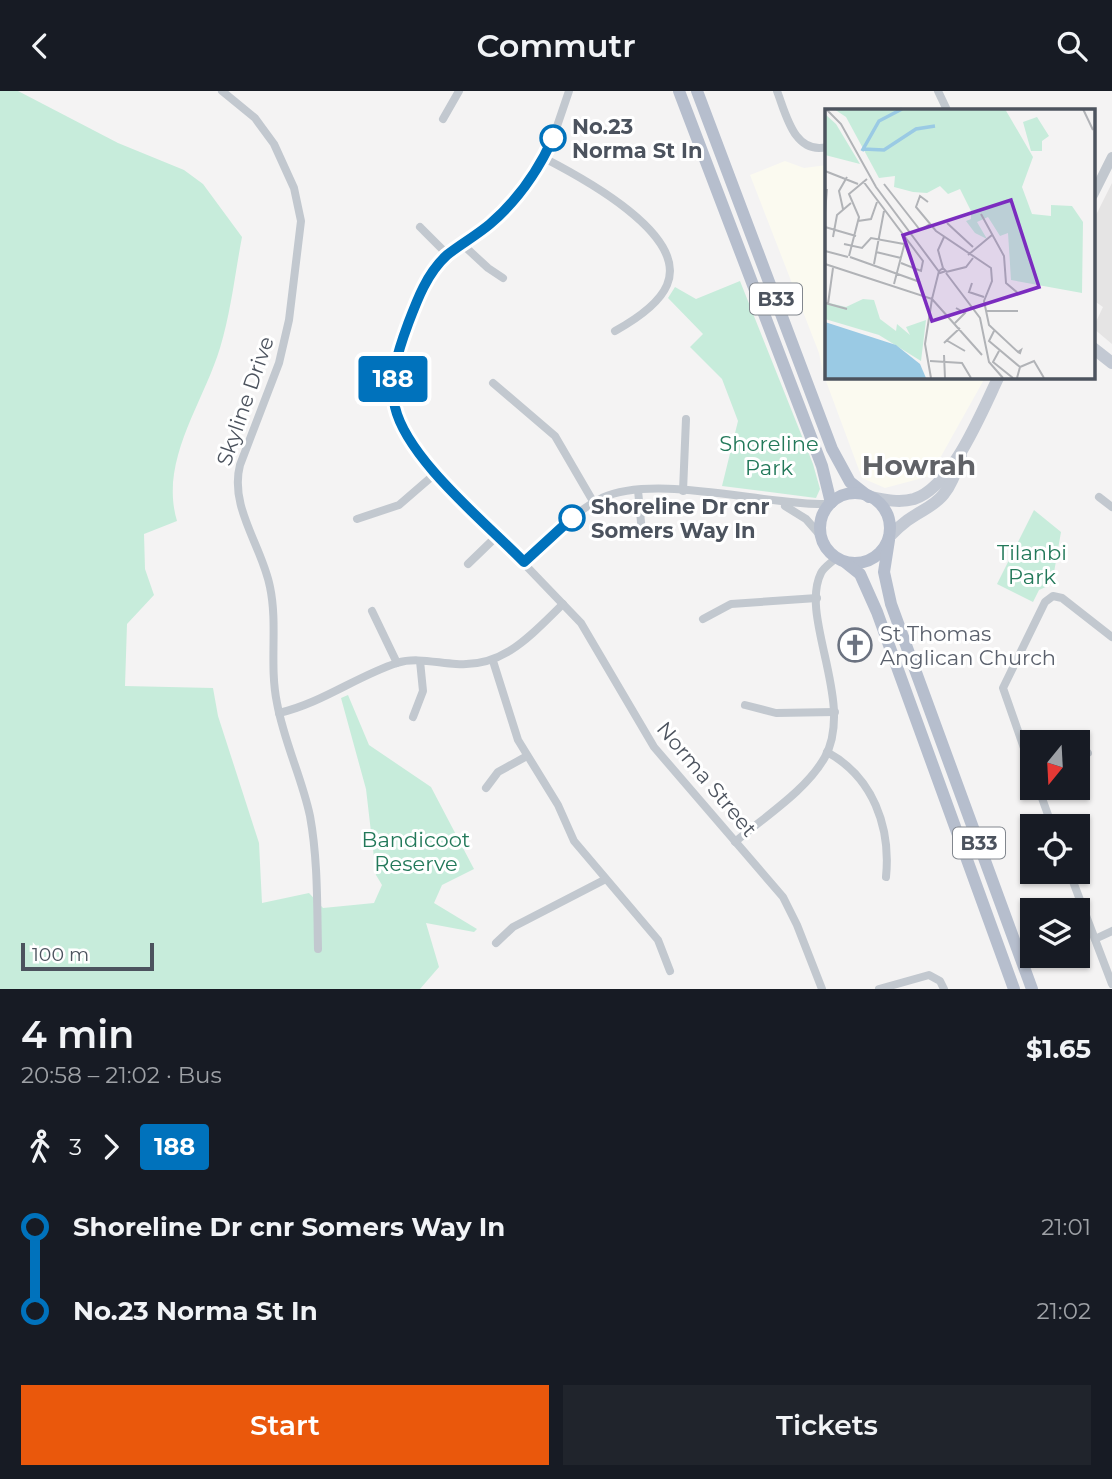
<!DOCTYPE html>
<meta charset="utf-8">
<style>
:root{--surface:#171b24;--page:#20242c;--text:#f1f3f6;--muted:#9ea1a6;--accent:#ea580c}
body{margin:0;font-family:Montserrat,sans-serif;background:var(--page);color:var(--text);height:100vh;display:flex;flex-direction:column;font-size:26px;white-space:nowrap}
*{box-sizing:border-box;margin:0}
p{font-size:23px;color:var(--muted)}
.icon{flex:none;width:38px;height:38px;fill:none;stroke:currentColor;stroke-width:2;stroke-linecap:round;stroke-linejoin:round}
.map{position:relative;height:898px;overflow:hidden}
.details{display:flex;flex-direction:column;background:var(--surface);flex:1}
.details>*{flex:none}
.badge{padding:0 14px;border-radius:5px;font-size:24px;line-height:46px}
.needle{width:46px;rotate:198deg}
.buttons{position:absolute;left:1020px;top:639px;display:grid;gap:14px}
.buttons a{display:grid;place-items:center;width:70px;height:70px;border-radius:0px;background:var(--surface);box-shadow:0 2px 5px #0004;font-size:35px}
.scale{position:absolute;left:21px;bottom:18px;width:133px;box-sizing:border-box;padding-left:7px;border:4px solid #4c535e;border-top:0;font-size:19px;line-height:24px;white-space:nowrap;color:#4c535e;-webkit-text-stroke:5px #fff;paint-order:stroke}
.map>.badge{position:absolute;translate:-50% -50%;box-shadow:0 0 0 4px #fff}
.legs{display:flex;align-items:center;gap:10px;height:77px;padding:0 21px;font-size:23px}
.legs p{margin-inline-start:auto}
.overview{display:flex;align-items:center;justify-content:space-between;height:119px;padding:0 21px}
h1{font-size:38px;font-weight:600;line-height:52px}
.cta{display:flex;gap:14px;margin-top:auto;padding:14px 21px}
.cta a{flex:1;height:80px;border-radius:0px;background:var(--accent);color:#fff;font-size:28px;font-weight:600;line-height:80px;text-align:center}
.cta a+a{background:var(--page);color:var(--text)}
ul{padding:0 21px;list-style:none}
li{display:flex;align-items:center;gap:24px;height:84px;font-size:26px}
li i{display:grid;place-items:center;width:10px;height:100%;margin:0 9px;background:currentColor}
li i::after{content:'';width:18px;height:18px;margin:-9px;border:5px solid;border-radius:50%;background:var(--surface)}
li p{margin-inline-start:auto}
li:first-child i{background:linear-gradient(#0000 50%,currentColor 0)}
li:last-child i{background:linear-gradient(currentColor 50%,#0000 0)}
header{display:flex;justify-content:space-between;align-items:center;height:91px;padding:0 21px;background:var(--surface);font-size:32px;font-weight:600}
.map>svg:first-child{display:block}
.commercial{fill:#fbfaf0}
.education{fill:#e5e4e4}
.green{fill:#c7ecdb}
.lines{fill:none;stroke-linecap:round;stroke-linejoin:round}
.minor{stroke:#c2c8cf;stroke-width:8}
.tertiary{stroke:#c2c8cf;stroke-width:10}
.secondary{stroke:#c3c9d3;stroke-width:12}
.primary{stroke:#b6becd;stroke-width:12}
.line-1-casing{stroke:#fff;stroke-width:16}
.line-1{stroke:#0072bc;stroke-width:10}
.stop-1-dot{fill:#fff;stroke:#0072bc;stroke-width:3.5}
.labels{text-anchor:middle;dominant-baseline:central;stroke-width:6;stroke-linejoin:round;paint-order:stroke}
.shield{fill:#fff;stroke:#82878e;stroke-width:2}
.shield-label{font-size:19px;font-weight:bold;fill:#4c535e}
.stop-label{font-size:21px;font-weight:bold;fill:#4c535e;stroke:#fff;text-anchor:start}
.street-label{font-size:21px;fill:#4c535e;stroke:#fff}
.park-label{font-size:21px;fill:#23795a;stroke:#fff}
.worship-label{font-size:21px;fill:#5b616d;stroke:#fff;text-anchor:start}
.district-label{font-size:28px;font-weight:bold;fill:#606267;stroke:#fff}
.inset-river{fill:none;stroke:#9acae4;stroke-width:3.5}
.inset-road{fill:none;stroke:#b1b3b7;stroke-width:2}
.view{fill:#7b2cbf;fill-opacity:0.15;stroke:#7b2cbf;stroke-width:3.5}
.inset-edge{fill:none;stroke:#4c535e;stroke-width:3.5}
</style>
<header><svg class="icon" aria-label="back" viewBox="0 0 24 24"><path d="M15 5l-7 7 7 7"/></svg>Commutr<svg class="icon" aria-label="search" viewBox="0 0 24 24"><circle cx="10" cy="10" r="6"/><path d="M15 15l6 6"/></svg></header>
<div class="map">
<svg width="1112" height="898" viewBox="0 0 1112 898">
<rect width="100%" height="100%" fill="#f4f3f3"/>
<path class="commercial" d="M 785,70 L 804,77 L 827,74 L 827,285 L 986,285 L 930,385 L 885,397 L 862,387 L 823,282 L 819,262 L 750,84 Z"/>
<path class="education" d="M 1112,92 L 1112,253 L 1093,237 L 1103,216 L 1093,209 L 1093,130 Z"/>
<g class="green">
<path d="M 0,0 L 18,0 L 118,52 L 184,79 L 203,93 L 242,146 C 235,182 231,221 220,257 C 203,313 159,370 177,430 L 144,443 L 145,478 L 154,504 L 127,533 L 125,595 L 213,597 L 218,625 L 259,752 L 262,812 L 309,802 L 323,817 L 374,812 L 382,794 L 376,784 L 366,698 L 341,607 L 348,604 L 369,654 L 431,696 L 474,778 L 442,794 L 434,812 L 477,838 L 474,841 L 426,832 L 439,876 L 420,898 L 0,898 Z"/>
<path d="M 740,190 L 813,373 L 820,398 L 816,407 L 722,395 L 738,330 L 722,288 L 690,256 L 703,243 L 668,207 L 675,196 L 696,208 Z"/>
<path d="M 1034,419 L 1061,441 L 1052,493 L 1039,499 L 1033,511 L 997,493 Z"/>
</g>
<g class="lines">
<g class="minor">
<path d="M 222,0 L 255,27 L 274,53 L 294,97 L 301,130 L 289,229 L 279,272 L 240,374 C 229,416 262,455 270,496 C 278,534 269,574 277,612 C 284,651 302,687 310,725 C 318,769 317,814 318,858"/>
<path d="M 569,0 L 553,47 L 521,100 L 491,132 L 448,164 L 423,196 L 395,273 L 395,315 L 415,359 L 581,532 L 654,656 L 783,806 L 797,834 L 822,898"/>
<path d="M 777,0 C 786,23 794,64 827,56"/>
<path d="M 938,0 L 947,19"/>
<path d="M 443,28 L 459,0"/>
<path d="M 544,67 C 579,85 689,143 667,194 C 659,213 633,230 615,240"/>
<path d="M 420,136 L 448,164"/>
<path d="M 462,153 L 488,177 L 503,187"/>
<path d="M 493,292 L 555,345 L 594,412"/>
<path d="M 638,399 L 642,442"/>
<path d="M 683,400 L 686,328"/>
<path d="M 1099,406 L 1112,416"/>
<path d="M 785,415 L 806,428 L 820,444"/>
<path d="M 357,428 L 399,414 L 436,382"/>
<path d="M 524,471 C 549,448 571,422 602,407 C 657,382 766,415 830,413"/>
<path d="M 468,473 L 498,444"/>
<path d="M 372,520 L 397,572"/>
<path d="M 703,528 L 731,513 L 817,507"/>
<path d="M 493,570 L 518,649 L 558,714 L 574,750 L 658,849 L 670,880"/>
<path d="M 745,614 L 776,622 L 835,621"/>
<path d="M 279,622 C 322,612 357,585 397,572 C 416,566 437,572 456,573 C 504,577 532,543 563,513"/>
<path d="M 413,626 L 423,600 L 420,570"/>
<path d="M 827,661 C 873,686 891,736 886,786"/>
<path d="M 1078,665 L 1088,662"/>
<path d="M 1032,680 L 1003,597 L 1045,511 L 1053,505 L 1062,507 L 1112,546"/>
<path d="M 1038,696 L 1052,735"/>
<path d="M 486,697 L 498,681 L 527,665"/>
<path d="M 735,751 C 764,726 806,700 825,666 C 855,611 799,526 821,482 C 824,476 831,472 836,467"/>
<path d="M 1069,780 L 1112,893"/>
<path d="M 1095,848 L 1112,840"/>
<path d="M 496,852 L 513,836 L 604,789"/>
<path d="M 879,898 L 929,884 L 940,890 L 944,898"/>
</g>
<path class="tertiary" d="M 1093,104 L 1112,66"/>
<g class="secondary">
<path d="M 1093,257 L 1112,272"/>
<path d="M 871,406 C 885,409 900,412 914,408 C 952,396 982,320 999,285"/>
<path d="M 889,446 C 925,407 943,427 961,365"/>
</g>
<g class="primary">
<path d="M 679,0 L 822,375 L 831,412"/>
<path d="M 697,0 L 832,358 L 850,391 L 869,406"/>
<circle cx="855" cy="437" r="35"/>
<path d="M 889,449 L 884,481 L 891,513 L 1032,898"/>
<path d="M 845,471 L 860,483 L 877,521 L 1014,898"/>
</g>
</g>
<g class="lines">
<defs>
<path id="line-1" d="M 553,47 C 538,80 518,109 490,133 C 477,144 461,153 447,164 C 427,182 417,209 408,233 C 398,260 389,287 395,316 C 407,368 486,432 524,471 L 572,427"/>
</defs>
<use href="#line-1" class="line-1-casing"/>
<use href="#line-1" class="line-1"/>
</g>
<defs>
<symbol id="church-ring" viewBox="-11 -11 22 22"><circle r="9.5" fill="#fff" stroke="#6b7280" stroke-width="1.5"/><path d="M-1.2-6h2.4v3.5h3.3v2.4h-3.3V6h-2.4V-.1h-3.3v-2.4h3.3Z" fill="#6b7280"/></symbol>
</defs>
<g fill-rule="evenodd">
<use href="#church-ring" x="836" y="535" width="38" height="38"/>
</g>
<g class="stop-1-dot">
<circle cx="553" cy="47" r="12"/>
<circle cx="572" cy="427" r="12"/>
</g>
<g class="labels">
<g class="shield">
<rect x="750" y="192.5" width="52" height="31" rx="5"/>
<rect x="953" y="736.5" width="52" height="31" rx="5"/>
</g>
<g class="shield-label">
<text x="776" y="208">B33</text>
<text x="979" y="752">B33</text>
</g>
<g class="stop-label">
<text x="572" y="35">No.23<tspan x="572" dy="24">Norma St In</tspan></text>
<text x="591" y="415">Shoreline Dr cnr<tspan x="591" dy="24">Somers Way In</tspan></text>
</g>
<g class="street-label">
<text transform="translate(245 310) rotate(-71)">Skyline Drive</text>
<text transform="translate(707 688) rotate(50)">Norma Street</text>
</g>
<g class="park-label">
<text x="769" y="352">Shoreline<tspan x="769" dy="24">Park</tspan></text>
<text x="1032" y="461">Tilanbi<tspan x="1032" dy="24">Park</tspan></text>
<text x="416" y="748">Bandicoot<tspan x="416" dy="24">Reserve</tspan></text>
</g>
<g class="worship-label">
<text x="880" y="542">St Thomas<tspan x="880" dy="24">Anglican Church</tspan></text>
</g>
<g class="district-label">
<text x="919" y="374">Howrah</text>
</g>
</g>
<g transform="translate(825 18)">
<rect width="270" height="270" fill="#f4f3f3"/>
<path d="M 9,0 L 180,0 L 208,48 L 197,78 L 207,105 L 226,107 L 226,96 L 247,97 L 258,113 L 257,184 L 186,171 L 183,124 L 175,127 L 163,108 L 152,113 L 162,130 L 150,124 L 141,112 L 146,110 L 146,102 L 135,80 L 123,85 L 115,77 L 102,84 L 88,83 L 69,78 L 70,67 L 54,69 L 21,8 ZM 0,5 L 11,15 L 35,55 L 0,46 ZM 212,8 L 224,27 L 217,32 L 217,42 L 206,42 L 198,13 ZM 38,190 L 49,191 L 55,210 L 71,222 L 72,215 L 85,226 L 81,218 L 101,211 L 96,252 L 54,226 L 0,210 L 0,193 L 21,198 Z" fill="#c7ecdb"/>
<path d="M 0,213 L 71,236 L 95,255 L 101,269 L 0,269 Z" fill="#9acae4"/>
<path class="inset-river" d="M 38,40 L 59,41 L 91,20 L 110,17M 37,42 L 54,12 L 77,0"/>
<path class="inset-road" d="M 1,0 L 16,15 L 51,78 L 115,164 L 121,162 L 118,159 L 114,162M 258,0 L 268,21M 0,62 L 33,75M 38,72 L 98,152 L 96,162 L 76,154M 59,75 L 95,121 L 105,115M 103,93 L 95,87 L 91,98 L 111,122 L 166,159 L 167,172 L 159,192 L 164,216 L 193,243 L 196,241 L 195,244 L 193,243M 18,100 L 14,82 L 22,68M 0,104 L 2,80M 156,105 L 179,147 L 181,174 L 194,185M 33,112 L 46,110 L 52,93M 122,114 L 148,138M 0,118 L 31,127M 8,128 L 12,106 L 26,94M 19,135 L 37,139 L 46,129 L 79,135M 0,142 L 23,148M 51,143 L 76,149M 143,146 L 167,126M 24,147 L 34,108 L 24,85 L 42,70M 25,148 L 95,173M 0,155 L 107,190 L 114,162M 49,155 L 59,102M 118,159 L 113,141 L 119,128M 121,163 L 141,158 L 148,149M 121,164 L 155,209 L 164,253 L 178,269M 147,174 L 144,183 L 159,188M 69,175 L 80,133M 107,190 L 157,246M 0,194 L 22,200M 3,195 L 8,159M 161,202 L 193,202M 130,214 L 140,204 L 131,199M 169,222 L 164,232 L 195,258 L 192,269M 121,231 L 140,242M 119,234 L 135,219M 174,242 L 168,253 L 188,269M 119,246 L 120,269M 105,252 L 137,254 L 146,269M 195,258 L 209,252 L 219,269M 106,269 L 100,235 L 107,190"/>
<path class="view" d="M 186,91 L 214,178 L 107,212 L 78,126 Z"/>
<rect width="270" height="270" class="inset-edge"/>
</g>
</svg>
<div class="buttons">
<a><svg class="needle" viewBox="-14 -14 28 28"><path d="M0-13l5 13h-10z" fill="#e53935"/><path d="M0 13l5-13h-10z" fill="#9ea1a6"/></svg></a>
<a><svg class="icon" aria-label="locate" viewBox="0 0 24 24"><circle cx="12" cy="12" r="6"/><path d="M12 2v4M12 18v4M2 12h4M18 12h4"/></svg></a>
<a><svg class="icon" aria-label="layers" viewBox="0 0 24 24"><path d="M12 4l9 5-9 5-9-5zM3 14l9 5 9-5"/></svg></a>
</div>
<div class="scale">100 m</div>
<b class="badge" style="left:393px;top:288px;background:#0072bc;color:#fff">188</b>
</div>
<section class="details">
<div class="overview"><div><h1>4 min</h1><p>20:58 – 21:02 · Bus</p></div><b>$1.65</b></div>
<div class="legs"><svg class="icon" aria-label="walk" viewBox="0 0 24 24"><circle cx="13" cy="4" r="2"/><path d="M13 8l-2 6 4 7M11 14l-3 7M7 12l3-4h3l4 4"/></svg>3<svg class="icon" aria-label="forward" viewBox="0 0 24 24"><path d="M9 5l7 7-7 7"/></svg><b class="badge" style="background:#0072bc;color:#fff">188</b></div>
<ul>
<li><i style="color:#0072bc"></i><b>Shoreline Dr cnr Somers Way In</b><p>21:01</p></li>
<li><i style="color:#0072bc"></i><b>No.23 Norma St In</b><p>21:02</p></li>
</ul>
<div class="cta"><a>Start</a><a>Tickets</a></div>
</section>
